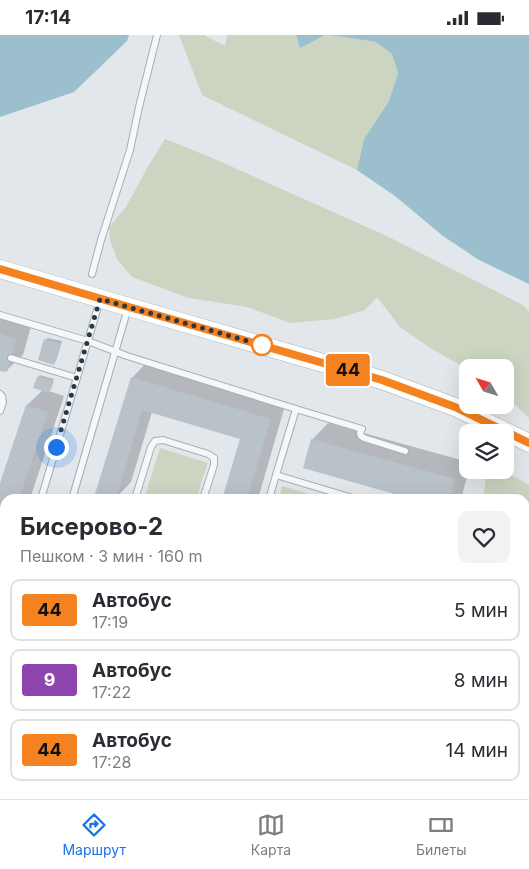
<!DOCTYPE html>
<html lang="ru">
<meta charset="utf-8">
<style>
:root{--surface:#fff;--page:#f2f2f3;--text:#2b2b33;--muted:#7c7c81;--line:#e1e1e2;--accent:#1a73e8}
body{margin:0;font-family:Inter,sans-serif;background:var(--page);color:var(--text);height:100vh;display:flex;flex-direction:column;font-size:19px;white-space:nowrap}
*{box-sizing:border-box;margin:0}
p{font-size:16px;color:var(--muted)}
.icon{flex:none;width:28px;height:28px;fill:none;stroke:currentColor;stroke-width:2;stroke-linecap:round;stroke-linejoin:round}
.map{position:relative;flex:1;overflow:hidden}
.side{position:absolute;left:0px;top:459px;width:530px;height:306px;display:flex;flex-direction:column;background:var(--surface);border-radius:15px 15px 0 0;box-shadow:0 5px 20px #0002}
.side>*{flex:none}
.badge{padding:0 10px;border-radius:4px;font-size:18px;line-height:32px}
.needle{width:32px;rotate:309deg}
.buttons{position:absolute;left:459px;top:324px;display:grid;gap:10px}
.buttons a{display:grid;place-items:center;width:55px;height:55px;border-radius:10px;background:var(--surface);box-shadow:0 5px 20px #0002;font-size:25px}
.you{position:absolute;width:25px;height:25px;margin:-12px;border:4px solid #fff;border-radius:50%;background:#1a73e8;box-shadow:0 0 0 8px #1a73e833}
.map>.badge{position:absolute;translate:-50% -50%;box-shadow:0 0 0 2px #fff}
.round{display:grid;place-items:center;flex:none;width:52px;height:52px;border-radius:10px;background:var(--page)}
.summary{display:flex;align-items:center;justify-content:space-between;height:85px;padding:0 20px}
h1{font-size:24px;font-weight:700;line-height:38px}
ul{padding:0;list-style:none}
li{display:flex;align-items:center;gap:15px;height:62px;margin:0 10px 8px;padding:0 10px;border:2px solid var(--line);border-radius:10px}
li div{flex:1}
li b{display:block;font-size:19px}
li em{font-style:normal}
li .badge{min-width:55px;font-weight:700;text-align:center}
.status{display:flex;justify-content:space-between;align-items:center;height:35px;padding:0 25px;background:var(--surface);direction:ltr}
.status svg{height:14px;fill:currentColor}
.dock{display:flex;justify-content:space-around;align-items:center;height:70px;border-top:1px solid var(--line);background:var(--surface);font-size:14px;color:var(--muted)}
.dock a{display:grid;justify-items:center;gap:2px}
.dock .on{color:var(--accent)}
.map>svg:first-child{display:block}
.green{fill:#ccd5c2}
.water{fill:#9bbfcc}
.shadow{fill:#0003}
.building{fill:#b8c2c8}
.lines{fill:none;stroke-linecap:round;stroke-linejoin:round}
.lane-casing{stroke:#a7afb5;stroke-width:8}
.secondary-casing{stroke:#a7afb5;stroke-width:19}
.lane{stroke:#f5f7f9;stroke-width:6}
.secondary{stroke:#fff;stroke-width:18}
.line-casing{stroke:#fff;stroke-width:11}
.line{stroke:#f58220;stroke-width:8}
.walk{stroke:#293943;stroke-width:5;stroke-dasharray:0 9}
.stop-dot{fill:#fff;stroke:#f58220;stroke-width:2.5}
</style>
<div class="status"><b>17:14</b><svg viewBox="0 0 49 12"><path d="M0 12V9h3v3zM5 12V6h3v6zM10 12V3h3v9zM15 12V0h3v12zM26 1h20v11H26zM47 4h2v5h-2z"/></svg></div>
<div class="map">
<svg width="529" height="764" viewBox="0 0 529 764">
<rect width="100%" height="100%" fill="#e2e7eb"/>
<g class="green">
<path d="M 179,0 L 204,0 L 225,11 L 227,0 L 296,0 L 300,13 L 325,0 L 330,0 L 376,7 L 392,19 L 398,38 L 389,66 L 364,104 L 357,135 L 202,60 Z"/>
<path d="M 165,104 L 210,122 L 387,201 L 523,270 L 529,276 L 529,383 L 505,360 L 505,332 L 468,332 L 467,334 L 432,314 L 400,292 L 377,262 L 365,275 L 335,284 L 290,288 L 247,272 L 189,263 L 132,242 L 117,224 L 110,205 L 109,192 L 126,172 L 147,133 Z"/>
<path d="M 160,413 L 208,428 L 196,464 L 144,464 Z"/>
<path d="M 487,435 L 502,435 L 529,450 L 529,674 L 525,672 L 525,464 L 483,464 Z"/>
<path d="M 282,451 L 325,464 L 279,464 Z"/>
</g>
<g class="water">
<path d="M 0,0 L 129,0 L 127,6 L 74,57 L 0,82 Z"/>
<path d="M 296,0 L 325,0 L 300,13 Z"/>
<path d="M 330,0 L 529,0 L 529,249 L 479,225 L 443,201 L 395,161 L 357,135 L 364,104 L 389,66 L 398,38 L 392,19 L 376,7 Z"/>
</g>
<g class="shadow">
<path d="M 0,278 L 32,288 L 23,320 L 6,336 L 0,334 Z"/>
<path d="M 48,303 L 62,306 L 56,326 L 54,328 L 45,305 Z"/>
<path d="M 148,326 L 286,367 L 258,464 L 224,464 L 242,403 L 152,377 L 131,447 L 115,464 L 132,343 Z"/>
<path d="M 40,340 L 54,344 L 51,354 L 49,356 L 64,361 L 30,464 L 5,464 L 5,528 L 0,533 L 0,452 L 27,370 L 43,355 L 38,342 Z"/>
<path d="M 328,388 L 468,427 L 468,435 L 469,435 L 461,464 L 417,464 L 312,405 Z"/>
<path d="M 0,598 L 5,603 L 5,620 L 0,625 Z"/>
<path d="M 0,740 L 5,745 L 5,760 L 37,760 L 32,764 L 0,764 Z"/>
<path d="M 101,760 L 134,760 L 138,764 L 97,764 Z"/>
<path d="M 268,760 L 349,760 L 354,764 L 270,764 Z"/>
</g>
<g class="building">
<path d="M 0,299 L 16,304 L 7,337 L 0,336 Z"/>
<path d="M 44,304 L 60,309 L 54,330 L 38,325 Z"/>
<path d="M 37,342 L 52,346 L 49,358 L 33,353 Z"/>
<path d="M 131,342 L 271,384 L 247,464 L 222,464 L 240,404 L 142,375 L 116,464 L 111,464 L 95,459 Z"/>
<path d="M 26,370 L 48,377 L 19,464 L 5,464 L 5,507 L 0,521 L 0,448 Z"/>
<path d="M 311,404 L 455,444 L 450,464 L 412,464 L 303,433 Z"/>
<path d="M 4,760 L 39,760 L 34,764 L 0,764 Z"/>
<path d="M 267,760 L 320,760 L 326,764 L 269,764 Z"/>
</g>
<g class="lines">
<defs>
<g id="lane">
<path d="M 92,239 L 101,205 L 130,115 L 139,72 L 157,0"/>
<path d="M 0,280 L 88,306 L 127,321 L 296,374 L 276,440 L 356,464"/>
<path d="M 11,323 L 77,343"/>
<path d="M 0,359 L 2,361 L 3,367 L 0,376"/>
<path d="M 296,374 L 362,394 L 360,398 L 361,401 L 364,403 L 405,416"/>
<path d="M 41,464 L 100,265"/>
<path d="M 72,464 L 128,273"/>
<path d="M 135,464 L 151,412 L 155,406 L 163,405 L 208,419 L 214,423 L 214,430 L 203,464"/>
<path d="M 269,464 L 276,440"/>
<path d="M 525,532 L 529,534"/>
<path d="M 0,557 L 5,553"/>
<path d="M 0,607 L 5,610"/>
<path d="M 0,652 L 5,648"/>
<path d="M 525,696 L 529,690"/>
<path d="M 0,739 L 5,737"/>
<path d="M 123,760 L 126,764"/>
<path d="M 68,764 L 72,760"/>
</g>
<path id="secondary" d="M 0,234 L 129,272 L 382,345 L 455,372 L 529,408"/>
</defs>
<use href="#lane" class="lane-casing"/>
<use href="#secondary" class="secondary-casing"/>
<use href="#lane" class="lane"/>
<use href="#secondary" class="secondary"/>
</g>
<g class="lines">
<defs>
<path id="line" d="M 0,234 L 129,272 L 382,345 L 455,372 L 529,408"/>
</defs>
<use href="#line" class="line-casing"/>
<use href="#line" class="line"/>
<path class="walk" d="M 56,412 L 100,264 L 262,310"/>
</g>
<circle class="stop-dot" cx="262" cy="310" r="10"/>
</svg>
<div class="buttons">
<a><svg class="needle" viewBox="-14 -14 28 28"><path d="M0-13l5 13h-10z" fill="#e53935"/><path d="M0 13l5-13h-10z" fill="#7c7c81"/></svg></a>
<a><svg class="icon" aria-label="layers" viewBox="0 0 24 24"><path d="M12 4l9 5-9 5-9-5zM3 14l9 5 9-5"/></svg></a>
</div>
<div class="you" style="left:56px;top:412px"></div>
<b class="badge" style="left:348px;top:335px;background:#f58220;color:#111">44</b>
<section class="side">
<div class="summary"><div><h1>Бисерово-2</h1><p>Пешком · 3 мин · 160 m</p></div><a class="round"><svg class="icon" aria-label="heart" viewBox="0 0 24 24"><path d="M12 20l-8-8c-3-5 5-10 8-4 3-6 11-1 8 4z"/></svg></a></div>
<ul>
<li><span class="badge" style="background:#f58220;color:#111">44</span><div><b>Автобус</b><p>17:19</p></div><em>5 мин</em></li>
<li><span class="badge" style="background:#8e44ad;color:#fff">9</span><div><b>Автобус</b><p>17:22</p></div><em>8 мин</em></li>
<li><span class="badge" style="background:#f58220;color:#111">44</span><div><b>Автобус</b><p>17:28</p></div><em>14 мин</em></li>
</ul>
</section>
</div>
<nav class="dock">
<a class="on"><svg class="icon" aria-label="directions" viewBox="0 0 24 24"><path d="M12 3l9 9-9 9-9-9zM9 14v-3h6M13 9l2 2-2 2"/></svg>Маршрут</a>
<a><svg class="icon" aria-label="map" viewBox="0 0 24 24"><path d="M3 6l6-2 6 2 6-2v14l-6 2-6-2-6 2zM9 4v14M15 6v14"/></svg>Карта</a>
<a><svg class="icon" aria-label="tickets" viewBox="0 0 24 24"><path d="M3 7h18v10H3zM15 7v10"/></svg>Билеты</a>
</nav>
